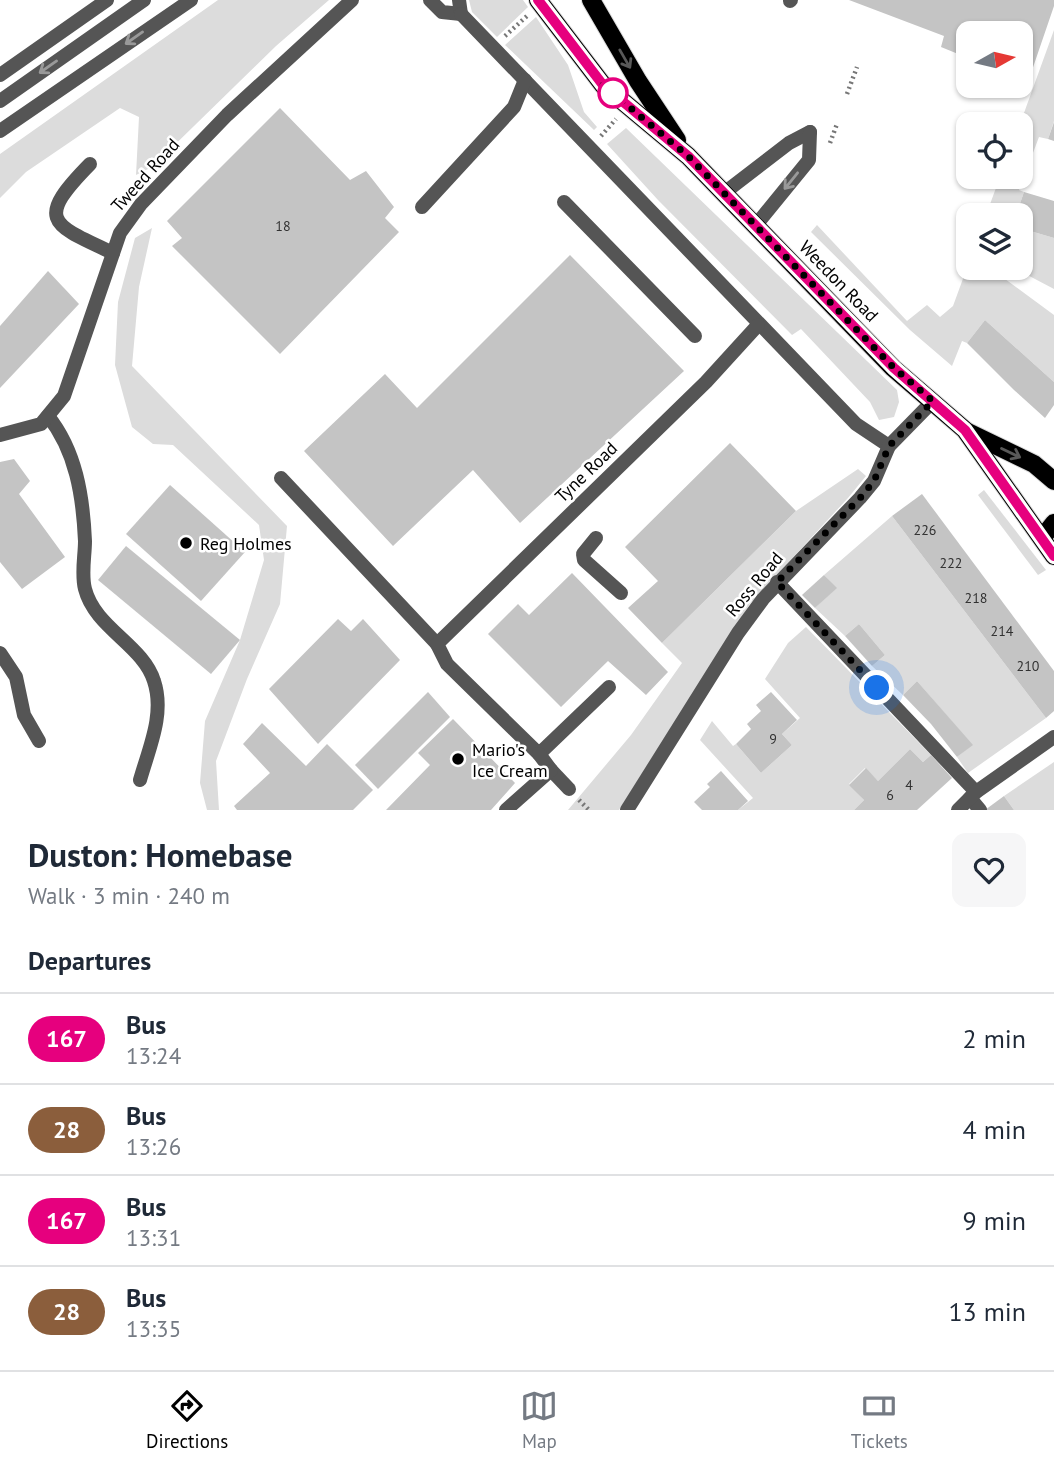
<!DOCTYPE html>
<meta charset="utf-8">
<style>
:root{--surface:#fff;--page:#f6f6f7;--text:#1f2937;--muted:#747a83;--line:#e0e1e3;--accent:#000}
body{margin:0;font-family:"PT Sans",sans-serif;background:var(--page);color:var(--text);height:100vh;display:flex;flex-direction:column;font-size:26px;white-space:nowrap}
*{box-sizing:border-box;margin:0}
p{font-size:23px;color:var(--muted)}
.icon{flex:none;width:38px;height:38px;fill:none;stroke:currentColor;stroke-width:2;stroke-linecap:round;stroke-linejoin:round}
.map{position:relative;height:810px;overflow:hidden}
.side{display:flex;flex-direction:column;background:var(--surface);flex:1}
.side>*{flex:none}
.badge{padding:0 14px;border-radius:23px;font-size:24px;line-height:46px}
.needle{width:46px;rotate:82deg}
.controls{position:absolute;left:956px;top:21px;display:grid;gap:14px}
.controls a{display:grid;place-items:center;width:77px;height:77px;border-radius:14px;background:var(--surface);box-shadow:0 2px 5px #0004;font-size:35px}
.you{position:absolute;width:35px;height:35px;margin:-18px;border:5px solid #fff;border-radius:50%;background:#1a73e8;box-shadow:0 0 0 10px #1a73e833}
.map>.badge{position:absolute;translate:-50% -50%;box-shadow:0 0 0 4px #fff}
h2{padding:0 28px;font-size:26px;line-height:63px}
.round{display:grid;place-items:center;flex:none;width:74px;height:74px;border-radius:14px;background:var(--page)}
.overview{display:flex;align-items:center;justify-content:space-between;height:119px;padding:0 28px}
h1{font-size:33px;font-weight:800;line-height:52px}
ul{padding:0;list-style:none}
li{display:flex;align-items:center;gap:21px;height:91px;padding:0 28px;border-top:2px solid var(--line)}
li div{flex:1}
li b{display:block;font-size:26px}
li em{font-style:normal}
li .badge{min-width:77px;font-weight:700;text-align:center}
.tabs{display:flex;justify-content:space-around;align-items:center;height:98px;border-top:2px solid var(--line);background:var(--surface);font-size:19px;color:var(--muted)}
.tabs a{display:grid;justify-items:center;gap:4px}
.tabs .current{color:var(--accent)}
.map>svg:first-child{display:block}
.green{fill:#dcdcdc}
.building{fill:#c4c4c4}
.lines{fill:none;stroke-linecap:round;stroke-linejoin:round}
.primary-casing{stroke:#dbdbdb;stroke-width:20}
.path{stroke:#777;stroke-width:4.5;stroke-dasharray:2 3.5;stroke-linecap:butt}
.lane{stroke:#555;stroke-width:14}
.street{stroke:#555;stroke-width:14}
.primary{stroke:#000;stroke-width:18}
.oneway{stroke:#999}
.oneway2{stroke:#595959}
.line-casing{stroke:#fff;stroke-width:16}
.line{stroke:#e6007e;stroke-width:10}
.walk{stroke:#000;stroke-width:7;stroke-dasharray:0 12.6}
.stop-dot{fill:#fff;stroke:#e6007e;stroke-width:3.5}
.poi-dot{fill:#000;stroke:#fff;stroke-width:2.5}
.labels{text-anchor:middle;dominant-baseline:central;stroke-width:5;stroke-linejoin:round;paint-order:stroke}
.number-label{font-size:14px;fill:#313131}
.street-label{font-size:18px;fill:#000;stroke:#fff}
.poi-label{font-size:18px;fill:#000;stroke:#fff;text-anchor:start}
</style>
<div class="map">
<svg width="1054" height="810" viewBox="0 0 1054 810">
<rect width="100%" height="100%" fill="#fff"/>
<g class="green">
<path d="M 218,0 L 329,0 L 276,46 L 152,167 L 136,175 L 139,117 L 120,108 L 26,172 L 0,198 L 0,154 Z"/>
<path d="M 469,0 L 523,0 L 528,7 L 497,37 L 472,12 Z"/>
<path d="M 536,17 L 568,65 L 584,112 L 597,127 L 594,130 L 505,45 Z"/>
<path d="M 1054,30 L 1054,121 L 1048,139 L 1039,137 L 1019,190 L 1024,192 L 1016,215 L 986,215 L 1000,177 L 1020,177 L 1020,124 Z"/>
<path d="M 626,128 L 897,390 L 899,402 L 894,417 L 879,420 L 870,402 L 801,329 L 792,335 L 658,200 L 607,144 Z"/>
<path d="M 817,225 L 907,321 L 927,305 L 940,317 L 953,306 L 968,265 L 968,268 L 990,268 L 1054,315 L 1054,382 L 985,320 L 967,343 L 962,341 L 952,366 L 910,330 L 811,232 Z"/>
<path d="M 152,228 L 139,287 L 132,366 L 287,526 L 280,604 L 247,679 L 216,761 L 219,810 L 207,810 L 200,783 L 205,721 L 240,640 L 264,560 L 259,525 L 173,445 L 153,444 L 132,427 L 115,365 L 118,302 L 135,238 Z"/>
<path d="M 1020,228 L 1054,238 L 1054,289 L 1014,268 L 1020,268 Z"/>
<path d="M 858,469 L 866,476 L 848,498 L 750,604 L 619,810 L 568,810 L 631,735 L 682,663 L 662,643 L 796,511 Z"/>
<path d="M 984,490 L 1046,570 L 1038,575 L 978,495 Z"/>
<path d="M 892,516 L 1046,718 L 968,773 L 957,757 L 972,745 L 917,681 L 903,695 L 872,666 L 885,655 L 859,624 L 845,636 L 815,608 L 836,588 L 824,575 Z"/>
<path d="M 806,627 L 931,755 L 923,762 L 910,749 L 878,781 L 865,768 L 849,784 L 864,800 L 854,810 L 738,810 L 753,798 L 700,740 L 712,721 L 733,746 L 736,744 L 761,773 L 792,745 L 782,734 L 800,718 L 765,679 L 788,643 Z"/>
<path d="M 1054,762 L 1054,810 L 1014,810 L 1004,796 Z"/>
</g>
<g class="building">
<path d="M 849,0 L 1054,0 L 1054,6 L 1028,82 L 1020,78 L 1020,33 L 968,33 L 968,58 L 941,47 L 944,36 Z"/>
<path d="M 280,108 L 350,180 L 366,171 L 394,207 L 385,218 L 399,232 L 280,354 L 172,246 L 182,238 L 167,221 Z"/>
<path d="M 1054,122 L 1054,141 L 1048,139 Z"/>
<path d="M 1024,192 L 1054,201 L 1054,238 L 1020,228 L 1020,215 L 1016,215 Z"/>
<path d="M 570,255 L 684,371 L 520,523 L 473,470 L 393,546 L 304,451 L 385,374 L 417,408 Z"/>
<path d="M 48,271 L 79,304 L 0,388 L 0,326 Z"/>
<path d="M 985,320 L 1054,382 L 1054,405 L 1045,418 L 1014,390 L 967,343 Z"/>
<path d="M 730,443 L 796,511 L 662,643 L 628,608 L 658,581 L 625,547 Z"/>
<path d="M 14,459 L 30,481 L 19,494 L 65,557 L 22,589 L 0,562 L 0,462 Z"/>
<path d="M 170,485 L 245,552 L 201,601 L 126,534 Z"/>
<path d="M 922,494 L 1054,671 L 1054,711 L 1046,718 L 892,516 Z"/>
<path d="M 126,546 L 240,640 L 211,674 L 98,580 Z"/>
<path d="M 572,573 L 668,672 L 646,695 L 608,661 L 561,707 L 488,634 L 518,604 L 529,615 Z"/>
<path d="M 824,575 L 837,588 L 815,608 L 802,595 Z"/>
<path d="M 338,619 L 351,631 L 363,619 L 400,660 L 318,744 L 269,689 Z"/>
<path d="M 859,624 L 885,655 L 872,666 L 845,636 Z"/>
<path d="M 917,681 L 973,745 L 957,757 L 931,724 L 903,695 Z"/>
<path d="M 428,692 L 450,717 L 378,789 L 355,765 Z"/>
<path d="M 771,692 L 797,720 L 782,734 L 792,745 L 761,773 L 736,744 L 751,729 L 747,724 L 761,711 L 756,705 Z"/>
<path d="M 453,719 L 515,783 L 491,810 L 386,810 L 430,765 L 418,753 Z"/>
<path d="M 262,723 L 306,766 L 327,744 L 373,790 L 353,810 L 237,810 L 234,806 L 270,773 L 243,744 Z"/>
<path d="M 910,749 L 923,762 L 931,755 L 952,778 L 917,810 L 854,810 L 864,800 L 849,785 L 866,768 L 878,781 Z"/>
<path d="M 721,771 L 748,801 L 738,810 L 702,810 L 694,802 L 710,787 L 707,784 Z"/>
<path d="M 1004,796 L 1014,810 L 985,810 Z"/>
</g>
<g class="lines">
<defs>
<g id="primary">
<path d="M 538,0 L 603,85 L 688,156 L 893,368 L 965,430 L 1054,556"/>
<path d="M 591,0 L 638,81 L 677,140"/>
<path d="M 968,432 L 1034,464 L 1054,481"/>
<path d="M 1042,538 L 1054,523"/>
</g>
</defs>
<use href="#primary" class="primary-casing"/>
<g class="path">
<path d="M 505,36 L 527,16"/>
<path d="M 847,94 L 857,67"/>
<path d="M 601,136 L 616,119"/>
<path d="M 830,143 L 837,124"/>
<path d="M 579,800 L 589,810"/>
</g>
<g class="lane">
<path d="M 430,0 L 442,12 L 461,14"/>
<path d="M 459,0 L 461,14"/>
<path d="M 790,1 L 791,0"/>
<path d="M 461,14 L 856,424 L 889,446"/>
<path d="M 0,75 L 107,0"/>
<path d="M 0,101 L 144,0"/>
<path d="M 0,131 L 191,0"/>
<path d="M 90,164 C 35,220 50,224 113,253"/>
<path d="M 724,193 L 789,143 L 810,132"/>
<path d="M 564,202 L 695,336"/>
<path d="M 422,207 L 514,107 L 525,80"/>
<path d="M 756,225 L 809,160 L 810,132"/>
<path d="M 48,416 C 76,451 83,496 85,541 C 85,556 81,574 85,589 C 95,628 143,645 154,681 C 165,714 149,748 140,780"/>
<path d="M 281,478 L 437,644"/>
<path d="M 596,538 L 583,554 L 584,560 L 621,593"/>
<path d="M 777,582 L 976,792"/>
<path d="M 0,653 L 16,677 L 24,715 L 39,741"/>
<path d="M 609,687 L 539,754 L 447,664 L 437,644 L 706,382 L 758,325"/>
<path d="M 551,770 L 569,789"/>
<path d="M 970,798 L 980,810"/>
<path d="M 506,810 L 551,770 L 539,754"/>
</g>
<g class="street">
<path d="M 0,435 L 41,424 L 64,396 L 120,233 L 141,204 L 227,115 L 352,0"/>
<path d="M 627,810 L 738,633 L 763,599 L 860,498 L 874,481 L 889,446 L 933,401"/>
<path d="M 958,810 L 976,792 L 1054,737"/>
</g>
<use href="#primary" class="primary"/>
</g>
<defs><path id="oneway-shaft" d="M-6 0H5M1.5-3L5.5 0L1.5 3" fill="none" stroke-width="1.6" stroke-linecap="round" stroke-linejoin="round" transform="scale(1.75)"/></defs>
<g class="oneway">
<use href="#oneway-shaft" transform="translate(134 38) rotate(145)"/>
<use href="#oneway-shaft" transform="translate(48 67) rotate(145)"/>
<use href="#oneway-shaft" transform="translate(791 181) rotate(129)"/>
</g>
<g class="oneway2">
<use href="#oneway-shaft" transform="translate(625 59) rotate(60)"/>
<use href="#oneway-shaft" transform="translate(1011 453) rotate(26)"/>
</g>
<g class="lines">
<defs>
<path id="line" d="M 538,0 L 603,85 L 688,156 L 894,368 L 965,430 L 1054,556"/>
</defs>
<use href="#line" class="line-casing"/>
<use href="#line" class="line"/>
<path class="walk" d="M 613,93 L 603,85 L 688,156 L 894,368 L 933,401 L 889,446 L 874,481 L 860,498 L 777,582 L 877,688"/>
</g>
<circle class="stop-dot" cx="613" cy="93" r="14"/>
<g class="poi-dot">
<circle cx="186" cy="543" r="7"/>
<circle cx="458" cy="759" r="7"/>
</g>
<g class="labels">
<g class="number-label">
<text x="283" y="226">18</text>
<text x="925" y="530">226</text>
<text x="951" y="563">222</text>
<text x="976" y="598">218</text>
<text x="1002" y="631">214</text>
<text x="1028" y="666">210</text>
<text x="773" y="739">9</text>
<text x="909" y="785">4</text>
<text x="890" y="795">6</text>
</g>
<g class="street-label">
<text transform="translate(145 175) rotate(-48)">Tweed Road</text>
<text transform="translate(839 281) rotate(46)">Weedon Road</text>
<text transform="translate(586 472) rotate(-44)">Tyne Road</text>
<text transform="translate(754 584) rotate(-50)">Ross Road</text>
</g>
<g class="poi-label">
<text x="200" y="543">Reg Holmes</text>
<text x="472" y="749">Mario's<tspan x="472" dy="21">Ice Cream</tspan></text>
</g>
</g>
</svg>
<div class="controls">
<a><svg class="needle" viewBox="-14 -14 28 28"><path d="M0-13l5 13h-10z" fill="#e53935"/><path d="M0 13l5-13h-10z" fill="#747a83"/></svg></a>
<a><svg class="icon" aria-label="locate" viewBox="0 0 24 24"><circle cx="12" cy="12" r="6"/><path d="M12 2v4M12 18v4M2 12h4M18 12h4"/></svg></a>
<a><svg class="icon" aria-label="layers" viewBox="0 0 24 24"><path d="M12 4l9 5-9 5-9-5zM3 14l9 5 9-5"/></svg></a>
</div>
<div class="you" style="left:877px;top:688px"></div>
</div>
<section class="side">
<div class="overview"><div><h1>Duston: Homebase</h1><p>Walk · 3 min · 240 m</p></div><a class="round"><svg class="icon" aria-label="heart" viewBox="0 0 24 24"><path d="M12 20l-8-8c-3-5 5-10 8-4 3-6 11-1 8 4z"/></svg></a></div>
<h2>Departures</h2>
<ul>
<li><span class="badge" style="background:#e6007e;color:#fff">167</span><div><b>Bus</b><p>13:24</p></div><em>2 min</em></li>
<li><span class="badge" style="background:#8b5e3c;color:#fff">28</span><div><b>Bus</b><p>13:26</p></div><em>4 min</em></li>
<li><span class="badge" style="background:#e6007e;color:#fff">167</span><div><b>Bus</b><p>13:31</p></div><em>9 min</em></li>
<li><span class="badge" style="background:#8b5e3c;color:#fff">28</span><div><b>Bus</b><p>13:35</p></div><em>13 min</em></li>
</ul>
</section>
<nav class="tabs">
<a class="current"><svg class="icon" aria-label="directions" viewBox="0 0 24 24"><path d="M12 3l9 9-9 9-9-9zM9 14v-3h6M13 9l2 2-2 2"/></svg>Directions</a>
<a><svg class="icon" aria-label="map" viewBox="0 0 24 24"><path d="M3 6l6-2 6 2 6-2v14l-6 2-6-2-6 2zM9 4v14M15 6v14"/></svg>Map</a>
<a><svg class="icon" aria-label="tickets" viewBox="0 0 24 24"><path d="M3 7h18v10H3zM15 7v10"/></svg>Tickets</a>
</nav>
